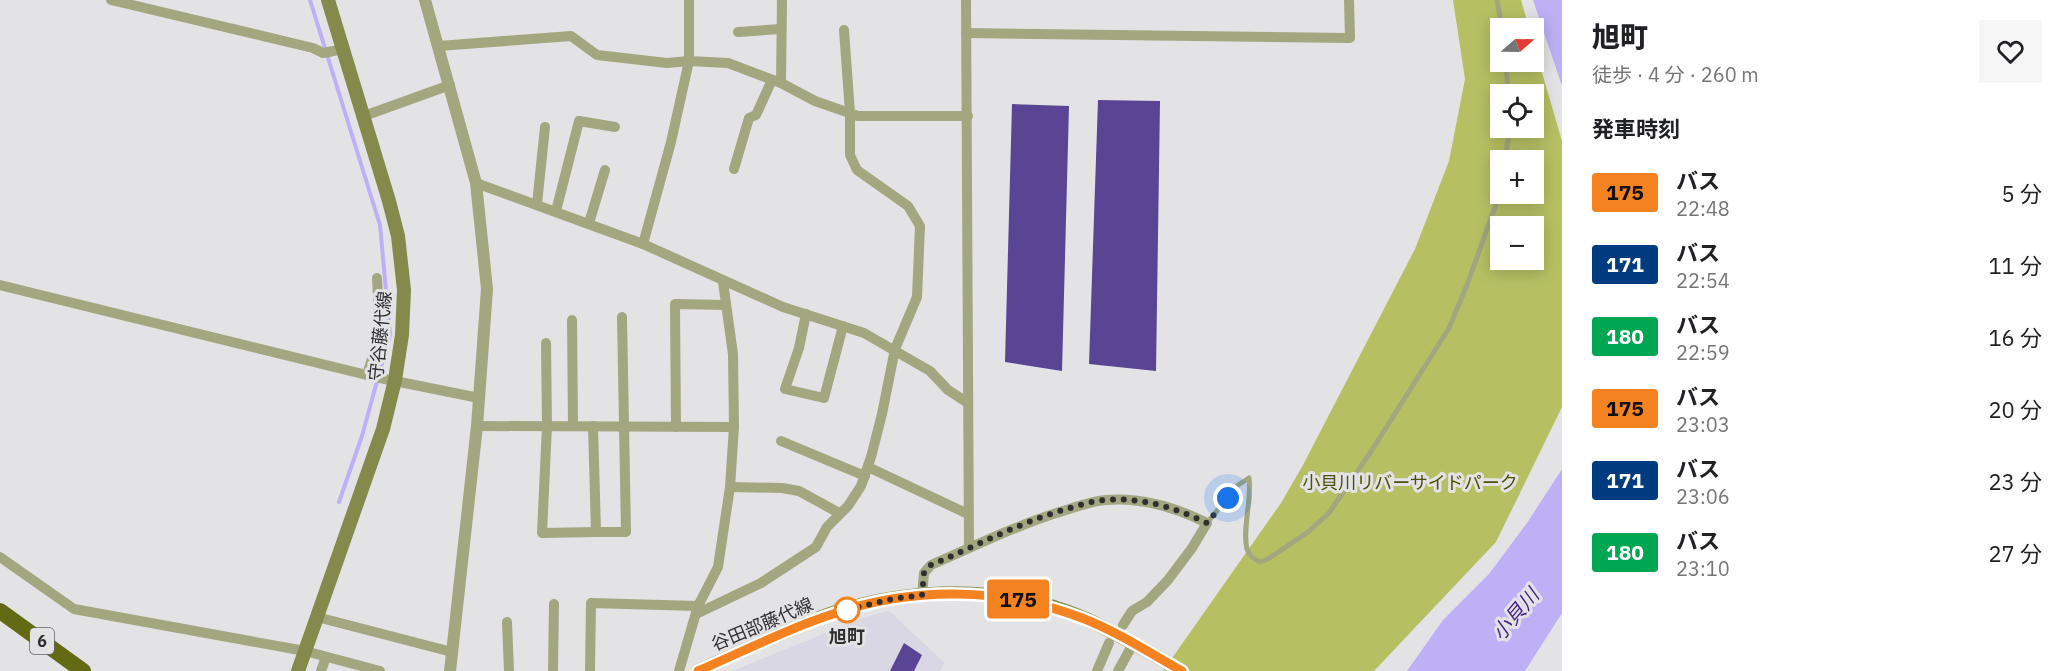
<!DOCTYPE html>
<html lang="ja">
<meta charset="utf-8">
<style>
:root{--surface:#fff;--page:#f6f6f6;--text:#202124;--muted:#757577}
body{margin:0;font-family:"IBM Plex Sans","Noto Sans JP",sans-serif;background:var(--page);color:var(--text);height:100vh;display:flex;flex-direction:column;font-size:22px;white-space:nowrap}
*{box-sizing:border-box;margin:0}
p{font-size:20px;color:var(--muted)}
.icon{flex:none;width:33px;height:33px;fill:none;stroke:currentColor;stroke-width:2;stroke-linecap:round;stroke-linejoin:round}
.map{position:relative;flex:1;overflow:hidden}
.side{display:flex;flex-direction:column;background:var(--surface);width:510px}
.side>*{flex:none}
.badge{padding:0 12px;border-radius:4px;font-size:21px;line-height:39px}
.needle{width:39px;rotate:70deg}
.buttons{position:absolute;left:1490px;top:18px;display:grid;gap:12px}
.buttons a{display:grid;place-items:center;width:54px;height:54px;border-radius:0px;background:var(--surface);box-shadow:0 3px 15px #0003;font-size:30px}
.you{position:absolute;width:30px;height:30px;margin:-15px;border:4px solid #fff;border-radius:50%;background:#1a73e8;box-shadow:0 0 0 9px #1a73e833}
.map>.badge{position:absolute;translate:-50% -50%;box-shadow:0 0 0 3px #fff}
h2{padding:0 30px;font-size:22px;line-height:54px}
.round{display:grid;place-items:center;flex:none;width:63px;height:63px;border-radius:0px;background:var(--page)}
.headline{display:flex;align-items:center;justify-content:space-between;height:102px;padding:0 30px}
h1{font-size:28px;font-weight:800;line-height:45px}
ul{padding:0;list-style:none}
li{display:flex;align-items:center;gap:18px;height:72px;padding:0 30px}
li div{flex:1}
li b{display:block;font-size:22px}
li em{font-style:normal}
li .badge{min-width:66px;font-weight:700;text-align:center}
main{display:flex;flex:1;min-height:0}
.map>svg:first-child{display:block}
.built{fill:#d9d7e3}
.green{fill:#b6c063;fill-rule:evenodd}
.water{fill:#bdb0f7}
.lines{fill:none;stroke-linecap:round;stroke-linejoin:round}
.stream{stroke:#bdb0f7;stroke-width:4}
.building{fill:#594594}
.service{stroke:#a2a77f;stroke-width:5}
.minor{stroke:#a2a77f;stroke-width:10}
.tertiary{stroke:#a2a77f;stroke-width:12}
.secondary{stroke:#838a4b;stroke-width:14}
.trunk{stroke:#646a14;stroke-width:16}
.line-casing{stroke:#fff;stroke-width:14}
.line{stroke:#f58220;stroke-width:9}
.walk{stroke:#2f2f30;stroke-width:6;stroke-dasharray:0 10.8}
.stop-dot{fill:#fff;stroke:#f58220;stroke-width:3}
.labels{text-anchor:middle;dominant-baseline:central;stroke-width:6;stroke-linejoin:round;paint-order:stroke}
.shield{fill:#e3e3e6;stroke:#656567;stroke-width:1.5}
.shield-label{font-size:16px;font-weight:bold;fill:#2f2f30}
.street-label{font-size:18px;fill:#2f2f30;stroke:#e3e3e6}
.park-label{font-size:18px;fill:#4b5100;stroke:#e3e3e6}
.stop-label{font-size:18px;font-weight:bold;fill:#2f2f30;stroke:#e3e3e6}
.water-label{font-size:20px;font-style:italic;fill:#462589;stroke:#e3e3e6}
</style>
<main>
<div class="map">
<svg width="1562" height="671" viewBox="0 0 1562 671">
<rect width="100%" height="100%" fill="#e3e3e6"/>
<path class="built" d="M 889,611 L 945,663 L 940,671 L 732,671 L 865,617 Z"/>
<path class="green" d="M 1453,0 L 1521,0 L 1529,28 L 1500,28 L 1500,62 L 1533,62 L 1533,42 L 1562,141 L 1562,407 L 1496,542 L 1374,671 L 1163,671 L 1281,503 L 1303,465 L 1415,249 L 1449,161 L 1465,79 ZM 1500,94 L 1533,94 L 1533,128 L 1500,128 ZM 1500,160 L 1533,160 L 1533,194 L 1500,194 ZM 1500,226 L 1533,226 L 1533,260 L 1500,260 Z"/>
<g class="water">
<path d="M 1533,0 L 1562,0 L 1562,86 Z"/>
<path d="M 1562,469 L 1562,613 L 1525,671 L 1407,671 L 1443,620 L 1489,574 L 1527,523 Z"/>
</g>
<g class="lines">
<path class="stream" d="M 310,0 L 380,225 L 390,334 L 362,436 L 339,502"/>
</g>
<g class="building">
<path d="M 1098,100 L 1160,101 L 1156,371 L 1089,364 Z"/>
<path d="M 1012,104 L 1069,106 L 1062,371 L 1005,362 Z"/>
<path d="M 904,643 L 922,655 L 914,671 L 890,671 Z"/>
</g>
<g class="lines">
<g class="service">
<path d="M 1497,0 L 1502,28"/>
<path d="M 1506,62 L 1508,94"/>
<path d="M 1505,160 L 1510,128"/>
<path d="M 1207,523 L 1238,485 L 1249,478 C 1252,499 1242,530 1247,549 C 1249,556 1254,559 1260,562 L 1268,559 L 1308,532 L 1329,513 L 1372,450 L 1449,328 L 1467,285 L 1500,193"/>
</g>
<g class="minor">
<path d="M 111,0 L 313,48 L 323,53 L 344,49"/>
<path d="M 966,0 L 969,548"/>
<path d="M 738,32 L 781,29"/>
<path d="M 966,33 L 1350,38 L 1349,0"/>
<path d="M 439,46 L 571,36 L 597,55 L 667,63 L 689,61 L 728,63 L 781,83 L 815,101 L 858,116 L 968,116"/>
<path d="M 781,83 L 782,0"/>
<path d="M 364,116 L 450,85"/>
<path d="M 734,169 L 749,118 L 756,115 L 772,80"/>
<path d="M 476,183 L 643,244 L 783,307 L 864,333 L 930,371 L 948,390 L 968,403"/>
<path d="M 537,204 L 545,127"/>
<path d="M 556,211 L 579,121 L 615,127"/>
<path d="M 589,223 L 605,170"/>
<path d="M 643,244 L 671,142 L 689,61 L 689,0"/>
<path d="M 0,285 L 375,377 L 479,398"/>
<path d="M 806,314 L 799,348 L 785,389 L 824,398 L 843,326"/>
<path d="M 572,320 L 573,426"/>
<path d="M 546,343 L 547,426 L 542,533 L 596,532"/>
<path d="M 367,375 L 380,333 L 377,278"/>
<path d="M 477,426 L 734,427"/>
<path d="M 593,426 L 596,532 L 626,532 L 622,317"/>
<path d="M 676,427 L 675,304 L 726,305"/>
<path d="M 781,441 L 865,476"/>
<path d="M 868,467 L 968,514"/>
<path d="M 730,487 L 782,488 L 799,491 L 839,513"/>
<path d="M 0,557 L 74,609 L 305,651 L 380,671"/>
<path d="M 922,595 L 924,573 L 931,565 C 975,546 1019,524 1066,510 C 1079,506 1093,501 1106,500 C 1142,497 1175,507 1207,523 L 1192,548 L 1168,580 L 1147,602 L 1132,611 L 1123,625"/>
<path d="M 696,614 L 761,583 L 816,547 L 827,527 L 848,506 L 861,486 L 871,457 L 882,414 L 895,349 L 917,297 L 920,226 L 908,206 L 857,170 L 850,155 L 850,113 L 844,30"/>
<path d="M 317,617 L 452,652"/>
<path d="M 507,622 L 509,671"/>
<path d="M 321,671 L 326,657"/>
<path d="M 553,671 L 554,604"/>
<path d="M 590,671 L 591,603 L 698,606"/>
<path d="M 679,671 L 698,606 L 718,567 L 730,487 L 734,427 L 733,354 L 723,282"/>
<path d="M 1097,671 L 1109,643"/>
<path d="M 1118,671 L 1133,644"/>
</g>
<path class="tertiary" d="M 425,0 L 476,183 L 487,289 L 477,426 L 450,671"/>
<g class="secondary">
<path d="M 298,671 L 383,429 L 395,380 L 402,335 L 404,290 L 398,236 L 389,201 L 328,0"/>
<path d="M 698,671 C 743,651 789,628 836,612 C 915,587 1009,585 1086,619 C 1119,634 1151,653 1182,671"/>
</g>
<path class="trunk" d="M 0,611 L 83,671"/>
</g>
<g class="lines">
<defs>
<path id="line" d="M 698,671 C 744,651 789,628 836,613 C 916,586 1004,588 1082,618 C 1116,631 1150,653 1182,671"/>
</defs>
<use href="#line" class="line-casing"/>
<use href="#line" class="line"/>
<path class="walk" d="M 847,610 L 837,612 L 892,599 L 922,595 L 924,573 L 931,565 C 976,546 1019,523 1066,509 C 1079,506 1093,500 1106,500 C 1143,497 1175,508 1207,523 L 1228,498"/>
</g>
<circle class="stop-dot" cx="847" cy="610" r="12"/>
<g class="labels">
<rect class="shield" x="30" y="628" width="24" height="26" rx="4.5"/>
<g class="shield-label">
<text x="42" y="641">6</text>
</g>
<g class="street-label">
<text transform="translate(380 336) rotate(-84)">守谷藤代線</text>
<text transform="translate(762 624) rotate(-23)">谷田部藤代線</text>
</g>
<g class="park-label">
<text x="1410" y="482">小貝川リバーサイドパーク</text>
</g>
<g class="stop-label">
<text x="847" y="636">旭町</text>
</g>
<g class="water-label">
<text transform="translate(1515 614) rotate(-50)">小貝川</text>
</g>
</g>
</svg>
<div class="buttons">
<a><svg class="needle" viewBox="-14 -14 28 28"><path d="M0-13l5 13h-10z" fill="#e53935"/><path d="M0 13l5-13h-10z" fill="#757577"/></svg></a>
<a><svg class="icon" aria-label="locate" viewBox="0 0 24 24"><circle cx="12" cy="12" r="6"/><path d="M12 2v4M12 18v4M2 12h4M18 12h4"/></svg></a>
<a>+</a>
<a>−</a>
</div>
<div class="you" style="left:1228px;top:498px"></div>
<b class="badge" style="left:1018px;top:599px;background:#f58220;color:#111">175</b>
</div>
<section class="side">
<div class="headline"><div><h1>旭町</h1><p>徒歩 · 4 分 · 260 m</p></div><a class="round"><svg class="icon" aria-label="heart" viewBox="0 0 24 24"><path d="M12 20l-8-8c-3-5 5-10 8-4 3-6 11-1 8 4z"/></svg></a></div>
<h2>発車時刻</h2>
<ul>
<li><span class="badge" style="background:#f58220;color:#111">175</span><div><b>バス</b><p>22:48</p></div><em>5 分</em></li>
<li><span class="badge" style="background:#003b80;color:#fff">171</span><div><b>バス</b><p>22:54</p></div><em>11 分</em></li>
<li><span class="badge" style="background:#00a651;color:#fff">180</span><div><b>バス</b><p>22:59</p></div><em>16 分</em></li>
<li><span class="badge" style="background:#f58220;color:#111">175</span><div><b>バス</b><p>23:03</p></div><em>20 分</em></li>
<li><span class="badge" style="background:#003b80;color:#fff">171</span><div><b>バス</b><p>23:06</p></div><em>23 分</em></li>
<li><span class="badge" style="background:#00a651;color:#fff">180</span><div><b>バス</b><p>23:10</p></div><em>27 分</em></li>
</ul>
</section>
</main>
